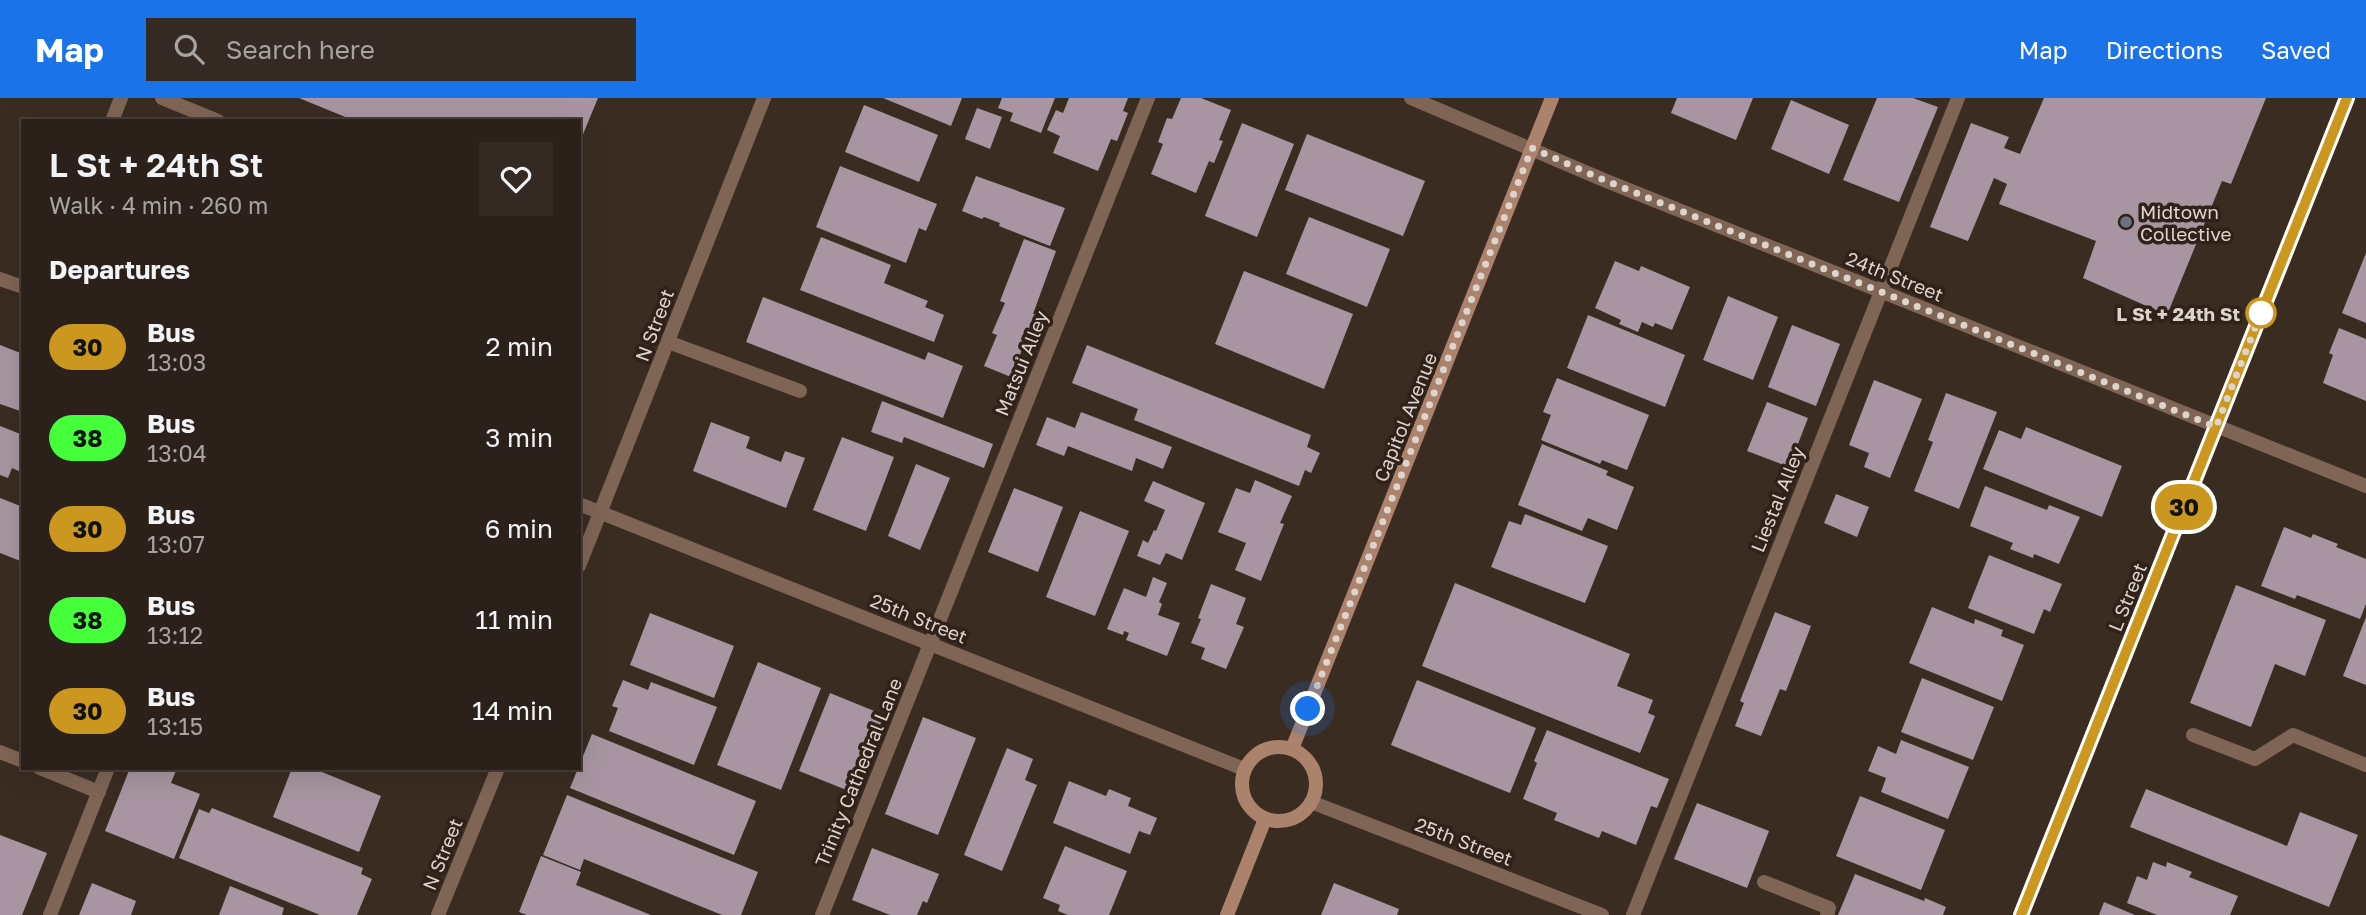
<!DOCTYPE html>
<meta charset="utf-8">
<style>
:root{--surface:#2c211a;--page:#342923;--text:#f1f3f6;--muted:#a6a3a2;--line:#483e39;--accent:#1a73e8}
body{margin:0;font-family:"Golos Text",sans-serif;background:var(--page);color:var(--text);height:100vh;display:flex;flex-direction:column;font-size:26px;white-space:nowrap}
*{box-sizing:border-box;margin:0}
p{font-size:23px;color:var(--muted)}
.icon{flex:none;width:38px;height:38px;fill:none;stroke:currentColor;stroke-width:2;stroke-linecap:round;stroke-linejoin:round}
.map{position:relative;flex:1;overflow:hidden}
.drawer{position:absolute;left:21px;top:21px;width:560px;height:651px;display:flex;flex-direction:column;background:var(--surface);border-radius:0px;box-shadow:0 7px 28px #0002,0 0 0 2px var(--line)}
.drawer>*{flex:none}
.badge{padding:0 14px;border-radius:23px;font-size:24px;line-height:46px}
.you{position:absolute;width:35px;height:35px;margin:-18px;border:5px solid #fff;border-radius:50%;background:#1a73e8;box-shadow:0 0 0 10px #1a73e833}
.map>.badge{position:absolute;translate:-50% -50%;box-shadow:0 0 0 4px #fff}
h2{padding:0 28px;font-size:26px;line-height:63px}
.round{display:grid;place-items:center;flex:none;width:74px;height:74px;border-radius:0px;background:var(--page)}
.headline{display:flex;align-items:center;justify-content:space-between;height:119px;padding:0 28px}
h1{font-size:33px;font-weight:600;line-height:52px}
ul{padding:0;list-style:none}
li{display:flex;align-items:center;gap:21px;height:91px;padding:0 28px}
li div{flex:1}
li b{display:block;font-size:26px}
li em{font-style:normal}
li .badge{min-width:77px;font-weight:700;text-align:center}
header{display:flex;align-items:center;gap:42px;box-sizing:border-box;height:98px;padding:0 35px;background:var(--accent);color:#fff}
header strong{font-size:33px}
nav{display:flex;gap:38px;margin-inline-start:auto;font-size:24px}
.search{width:490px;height:63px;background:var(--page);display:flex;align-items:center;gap:18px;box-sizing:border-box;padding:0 24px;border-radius:0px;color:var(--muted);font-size:26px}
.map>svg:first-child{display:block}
.building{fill:#a895a1}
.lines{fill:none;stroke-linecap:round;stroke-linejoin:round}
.lane{stroke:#7e6556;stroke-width:14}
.street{stroke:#7e6556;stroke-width:14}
.secondary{stroke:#ab826b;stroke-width:14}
.line-casing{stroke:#fff;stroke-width:16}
.line{stroke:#cb971e;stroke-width:10}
.walk{stroke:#ded4ce;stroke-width:7;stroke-dasharray:0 12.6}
.worship-dot{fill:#6b7280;stroke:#312219;stroke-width:2.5}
.stop-dot{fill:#fff;stroke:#cb971e;stroke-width:3.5}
.labels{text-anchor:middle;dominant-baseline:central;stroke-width:7;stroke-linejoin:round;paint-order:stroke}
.poi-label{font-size:19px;fill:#ded4ce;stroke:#312219;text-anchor:start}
.street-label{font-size:19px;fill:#ded4ce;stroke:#312219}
.stop-label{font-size:19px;font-weight:bold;fill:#ded4ce;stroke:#312219;text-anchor:end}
</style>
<header>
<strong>Map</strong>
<div class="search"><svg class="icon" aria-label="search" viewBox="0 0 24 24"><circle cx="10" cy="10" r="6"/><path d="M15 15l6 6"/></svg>Search here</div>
<nav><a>Map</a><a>Directions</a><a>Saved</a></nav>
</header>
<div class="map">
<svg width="2366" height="817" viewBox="0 0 2366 817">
<rect width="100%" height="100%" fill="#3b2c22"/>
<g class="building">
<path d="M 299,0 L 598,0 L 579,46 L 579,23 L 355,23 Z"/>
<path d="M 883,0 L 962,0 L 951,28 Z"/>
<path d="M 1002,0 L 1055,0 L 1041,35 L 1010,23 L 1013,15 L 998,10 Z"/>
<path d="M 1069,0 L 1128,0 L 1123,13 L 1128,15 L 1117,43 L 1111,41 L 1098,73 L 1053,55 L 1060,38 L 1047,32 L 1056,12 L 1063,15 Z"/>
<path d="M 1181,0 L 1201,0 L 1231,12 L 1219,42 L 1223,43 L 1214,65 L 1209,63 L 1196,95 L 1151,76 L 1163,46 L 1158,44 L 1167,20 L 1172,21 Z"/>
<path d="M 1677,0 L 1753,0 L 1736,42 L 1671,15 Z"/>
<path d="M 1877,0 L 1913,0 L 1938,9 L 1899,104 L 1843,82 Z"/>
<path d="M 2044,0 L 2266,0 L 2231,86 L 2222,83 L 2167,217 L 2083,180 L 2096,143 L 1999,106 L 2007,86 L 1994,80 L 1968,143 L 1930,129 L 1971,25 L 2009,39 L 2004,50 L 2020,56 Z"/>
<path d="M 1791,2 L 1849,27 L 1829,76 L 1771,51 Z"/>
<path d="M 864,7 L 938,37 L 919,84 L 845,54 Z"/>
<path d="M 977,10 L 1002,19 L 990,51 L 965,41 Z"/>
<path d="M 1242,25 L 1294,46 L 1257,139 L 1205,118 Z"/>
<path d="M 1307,36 L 1425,83 L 1403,138 L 1285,92 Z"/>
<path d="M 840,68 L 937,106 L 926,133 L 919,130 L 906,165 L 816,129 Z"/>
<path d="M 976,78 L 1065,110 L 1050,148 L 999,128 L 1000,125 L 984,119 L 982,121 L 962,113 Z"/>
<path d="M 1309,119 L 1390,151 L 1367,209 L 1286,176 Z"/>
<path d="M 821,139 L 891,167 L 884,185 L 928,203 L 925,209 L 944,217 L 934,244 L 800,192 Z"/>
<path d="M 1024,141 L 1056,153 L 1033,216 L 1036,217 L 1011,279 L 984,268 L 997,237 L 992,235 L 1005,205 L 1000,203 Z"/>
<path d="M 2366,155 L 2366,225 L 2342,215 Z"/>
<path d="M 1615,163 L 1639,173 L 1641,168 L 1690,189 L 1672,232 L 1655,225 L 1653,229 L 1642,224 L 1638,234 L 1619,226 L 1621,222 L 1595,210 Z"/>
<path d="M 1244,173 L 1353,216 L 1324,291 L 1215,246 Z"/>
<path d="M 1728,198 L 1778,219 L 1753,282 L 1703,262 Z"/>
<path d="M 763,199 L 925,262 L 928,254 L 963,268 L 943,320 L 746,244 Z"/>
<path d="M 1588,217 L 1685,257 L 1665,309 L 1567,270 Z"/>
<path d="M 1792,227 L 1840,246 L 1816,308 L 1768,289 Z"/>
<path d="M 2339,230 L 2366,241 L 2366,303 L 2323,285 L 2333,257 L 2329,255 Z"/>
<path d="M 0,247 L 23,256 L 23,314 L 0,306 Z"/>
<path d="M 1087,247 L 1311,337 L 1307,349 L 1320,355 L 1311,375 L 1305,372 L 1299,388 L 1134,322 L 1138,311 L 1072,285 Z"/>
<path d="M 1557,280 L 1649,317 L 1627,372 L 1602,362 L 1600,366 L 1541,342 L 1551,317 L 1543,314 Z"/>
<path d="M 1874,282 L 1922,301 L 1890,380 L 1864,369 L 1869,355 L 1849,347 Z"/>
<path d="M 1946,295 L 1997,314 L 1959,411 L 1914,393 L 1933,344 L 1928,342 Z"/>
<path d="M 882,303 L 993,346 L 984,370 L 904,339 L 902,345 L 871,334 Z"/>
<path d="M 1767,304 L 1808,320 L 1789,369 L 1747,353 Z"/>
<path d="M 1081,314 L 1172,349 L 1163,371 L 1136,360 L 1132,373 L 1068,348 L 1064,358 L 1036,347 L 1047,319 L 1075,330 Z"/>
<path d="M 711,324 L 750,339 L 746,350 L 781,364 L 785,353 L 805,360 L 786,410 L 693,373 Z"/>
<path d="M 0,328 L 23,337 L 23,375 L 12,370 L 8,380 L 0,377 Z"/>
<path d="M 2026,329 L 2122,368 L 2102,419 L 1983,371 L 1999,332 L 2021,341 Z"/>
<path d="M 842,339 L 894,359 L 866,433 L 813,412 Z"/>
<path d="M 1542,346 L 1608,373 L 1606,377 L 1634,389 L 1617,432 L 1588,420 L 1582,433 L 1518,407 Z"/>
<path d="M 916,366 L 950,380 L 920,452 L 888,438 Z"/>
<path d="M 1255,382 L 1292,398 L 1280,425 L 1284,426 L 1261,483 L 1235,472 L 1246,445 L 1218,434 L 1236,390 L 1250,395 Z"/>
<path d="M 1153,383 L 1205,405 L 1182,462 L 1166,455 L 1160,467 L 1137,458 L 1143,442 L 1148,445 L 1154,432 L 1156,433 L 1165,412 L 1144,403 Z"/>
<path d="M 1985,388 L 2047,412 L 2049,407 L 2080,419 L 2059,466 L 2034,456 L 2033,460 L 2010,451 L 2013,445 L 1970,428 Z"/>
<path d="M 1014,390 L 1063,409 L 1038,474 L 988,454 Z"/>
<path d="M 1836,396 L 1869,409 L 1857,439 L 1824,425 Z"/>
<path d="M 0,400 L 23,409 L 23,464 L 0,455 Z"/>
<path d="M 1080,413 L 1129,433 L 1095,518 L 1046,499 Z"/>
<path d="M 1525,416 L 1608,448 L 1585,505 L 1491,469 L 1509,423 L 1521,427 Z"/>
<path d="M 2284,429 L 2311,440 L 2313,436 L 2338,446 L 2336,449 L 2366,461 L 2366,506 L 2360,521 L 2297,497 L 2295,501 L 2261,488 Z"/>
<path d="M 1989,457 L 2062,486 L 2050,514 L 2044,511 L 2034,536 L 1968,510 Z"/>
<path d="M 1153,479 L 1167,485 L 1159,504 L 1162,506 L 1158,517 L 1180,525 L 1167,558 L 1126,542 L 1129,535 L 1124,533 L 1123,537 L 1107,531 L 1124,490 L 1146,499 Z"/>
<path d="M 1455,485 L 1630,556 L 1617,588 L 1653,602 L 1648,615 L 1655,618 L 1640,655 L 1422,568 Z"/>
<path d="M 1211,486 L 1246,500 L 1236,526 L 1244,529 L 1226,571 L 1201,561 L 1205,550 L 1191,545 L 1201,521 L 1198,520 Z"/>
<path d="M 2236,487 L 2326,522 L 2305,578 L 2275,566 L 2251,629 L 2190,605 Z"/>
<path d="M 1932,509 L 1974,526 L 1975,521 L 2003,532 L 2001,538 L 2024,547 L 2002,603 L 1909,565 Z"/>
<path d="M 1775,514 L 1811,528 L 1786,593 L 1780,591 L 1761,638 L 1735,628 L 1744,605 L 1740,603 Z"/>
<path d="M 650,515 L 734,548 L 714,600 L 630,567 Z"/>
<path d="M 2366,519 L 2366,587 L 2343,578 Z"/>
<path d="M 758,564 L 821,590 L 781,692 L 717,667 Z"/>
<path d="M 1922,580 L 1994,609 L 1973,662 L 1901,634 Z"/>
<path d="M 623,582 L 648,592 L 651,584 L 717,609 L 694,667 L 609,633 L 618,610 L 612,608 Z"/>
<path d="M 1417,582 L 1536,630 L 1510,695 L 1391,647 Z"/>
<path d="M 830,595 L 884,617 L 854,695 L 799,673 Z"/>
<path d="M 923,619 L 976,640 L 938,737 L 885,716 Z"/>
<path d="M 1547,632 L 1669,681 L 1657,710 L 1651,708 L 1636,747 L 1602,733 L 1599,740 L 1554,722 L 1557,715 L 1523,701 L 1537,665 L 1534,663 Z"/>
<path d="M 592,636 L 756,703 L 734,757 L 570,690 Z"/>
<path d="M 1901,642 L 1969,669 L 1948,721 L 1881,694 L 1886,680 L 1868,673 L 1878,648 L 1896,656 Z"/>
<path d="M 1007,650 L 1033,661 L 1025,682 L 1037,687 L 1002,773 L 964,757 Z"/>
<path d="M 130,670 L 177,670 L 171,685 L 200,696 L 174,761 L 105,733 Z"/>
<path d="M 292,670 L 312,670 L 381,698 L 359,754 L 273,719 Z"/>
<path d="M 1069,683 L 1106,698 L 1109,691 L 1131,700 L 1128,708 L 1157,720 L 1150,737 L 1139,733 L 1130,756 L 1053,725 Z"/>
<path d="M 2146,691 L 2287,748 L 2300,714 L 2358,737 L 2329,809 L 2130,729 Z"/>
<path d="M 567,697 L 758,774 L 741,817 L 722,817 L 584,761 L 580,772 L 543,757 Z"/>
<path d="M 1860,698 L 1945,732 L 1921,792 L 1836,758 Z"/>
<path d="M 1697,705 L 1769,733 L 1747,790 L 1674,761 Z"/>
<path d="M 212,710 L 363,770 L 361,776 L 372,781 L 357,817 L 320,817 L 179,760 L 199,711 L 209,715 Z"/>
<path d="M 0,737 L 47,755 L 22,817 L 0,817 Z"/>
<path d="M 1065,748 L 1127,773 L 1109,817 L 1068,817 L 1058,813 L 1060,807 L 1043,800 Z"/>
<path d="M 872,750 L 939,776 L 927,805 L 923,803 L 917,817 L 890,817 L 852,802 Z"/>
<path d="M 541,758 L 581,774 L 576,787 L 651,817 L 527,817 L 519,814 Z"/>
<path d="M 2153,764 L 2166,769 L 2167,764 L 2192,774 L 2189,779 L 2238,798 L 2230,817 L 2157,817 L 2127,805 L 2137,778 L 2147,782 Z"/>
<path d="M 1855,776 L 1924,803 L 1925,800 L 1946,809 L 1943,817 L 1838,817 Z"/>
<path d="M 92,785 L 136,803 L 131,817 L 79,817 Z"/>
<path d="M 1334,785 L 1399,811 L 1397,817 L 1321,817 Z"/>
<path d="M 230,788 L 284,810 L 282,817 L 219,817 Z"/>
<path d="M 2104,804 L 2135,817 L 2099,817 Z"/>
</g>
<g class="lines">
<g class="lane">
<path d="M 162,0 L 218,23"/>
<path d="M 112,23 L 121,0"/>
<path d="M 668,244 L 800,293"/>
<path d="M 2193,637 L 2255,661 L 2293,637 L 2366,667"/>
<path d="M 0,654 L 23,663"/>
<path d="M 40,670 L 99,694"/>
<path d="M 1764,784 L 1829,810 L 1827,817"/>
<path d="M 50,817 L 108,670"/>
<path d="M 822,817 L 1148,0"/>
<path d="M 1633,817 L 1958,0"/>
</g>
<g class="street">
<path d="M 1411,0 L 1604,82 L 2366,388"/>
<path d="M 0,181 L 23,189"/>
<path d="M 579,406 L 1244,671"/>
<path d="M 579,468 L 764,0"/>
<path d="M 1311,704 L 1602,817"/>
<path d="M 438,817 L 498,670"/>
</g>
<g class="secondary">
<circle cx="1279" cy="686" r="37"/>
<path d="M 1292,651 L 1552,0"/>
<path d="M 1227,817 L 1265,721"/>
<path d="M 2021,817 L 2346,0"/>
</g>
</g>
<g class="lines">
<defs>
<path id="line" d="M 2021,817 L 2347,0"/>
</defs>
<use href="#line" class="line-casing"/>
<use href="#line" class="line"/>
<path class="walk" d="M 1308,611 L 1532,50 L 1604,82 L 2216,329 L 2261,215"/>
</g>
<circle class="worship-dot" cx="2126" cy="124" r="7"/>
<circle class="stop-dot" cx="2261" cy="215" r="14"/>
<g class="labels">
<g class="poi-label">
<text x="2140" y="113">Midtown<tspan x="2140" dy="22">Collective</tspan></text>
</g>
<g class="street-label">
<text transform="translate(1895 178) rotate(22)">24th Street</text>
<text transform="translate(654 227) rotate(-69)">N Street</text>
<text transform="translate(1021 265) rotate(-68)">Matsui Alley</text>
<text transform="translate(1405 319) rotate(-68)">Capitol Avenue</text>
<text transform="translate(1777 401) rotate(-68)">Liestal Alley</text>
<text transform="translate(2127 499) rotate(-68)">L Street</text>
<text transform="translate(919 520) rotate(22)">25th Street</text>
<text transform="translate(858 674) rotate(-68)">Trinity Cathedral Lane</text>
<text transform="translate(1464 743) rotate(21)">25th Street</text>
<text transform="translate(442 756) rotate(-68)">N Street</text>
</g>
<g class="stop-label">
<text x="2240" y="215">L St + 24th St</text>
</g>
</g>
</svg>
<div class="you" style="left:1308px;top:611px"></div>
<b class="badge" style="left:2184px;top:409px;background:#cb971e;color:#111">30</b>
<section class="drawer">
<div class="headline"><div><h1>L St + 24th St</h1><p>Walk · 4 min · 260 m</p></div><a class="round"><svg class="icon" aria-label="heart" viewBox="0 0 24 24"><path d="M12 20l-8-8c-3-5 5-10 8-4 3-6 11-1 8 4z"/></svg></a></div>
<h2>Departures</h2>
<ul>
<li><span class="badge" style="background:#cb971e;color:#111">30</span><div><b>Bus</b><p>13:03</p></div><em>2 min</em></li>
<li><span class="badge" style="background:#45ff3b;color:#111">38</span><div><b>Bus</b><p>13:04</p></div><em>3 min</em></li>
<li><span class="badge" style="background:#cb971e;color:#111">30</span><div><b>Bus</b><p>13:07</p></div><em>6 min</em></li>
<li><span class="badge" style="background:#45ff3b;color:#111">38</span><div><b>Bus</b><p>13:12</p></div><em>11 min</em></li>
<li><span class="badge" style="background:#cb971e;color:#111">30</span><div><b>Bus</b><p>13:15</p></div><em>14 min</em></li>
</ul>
</section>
</div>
